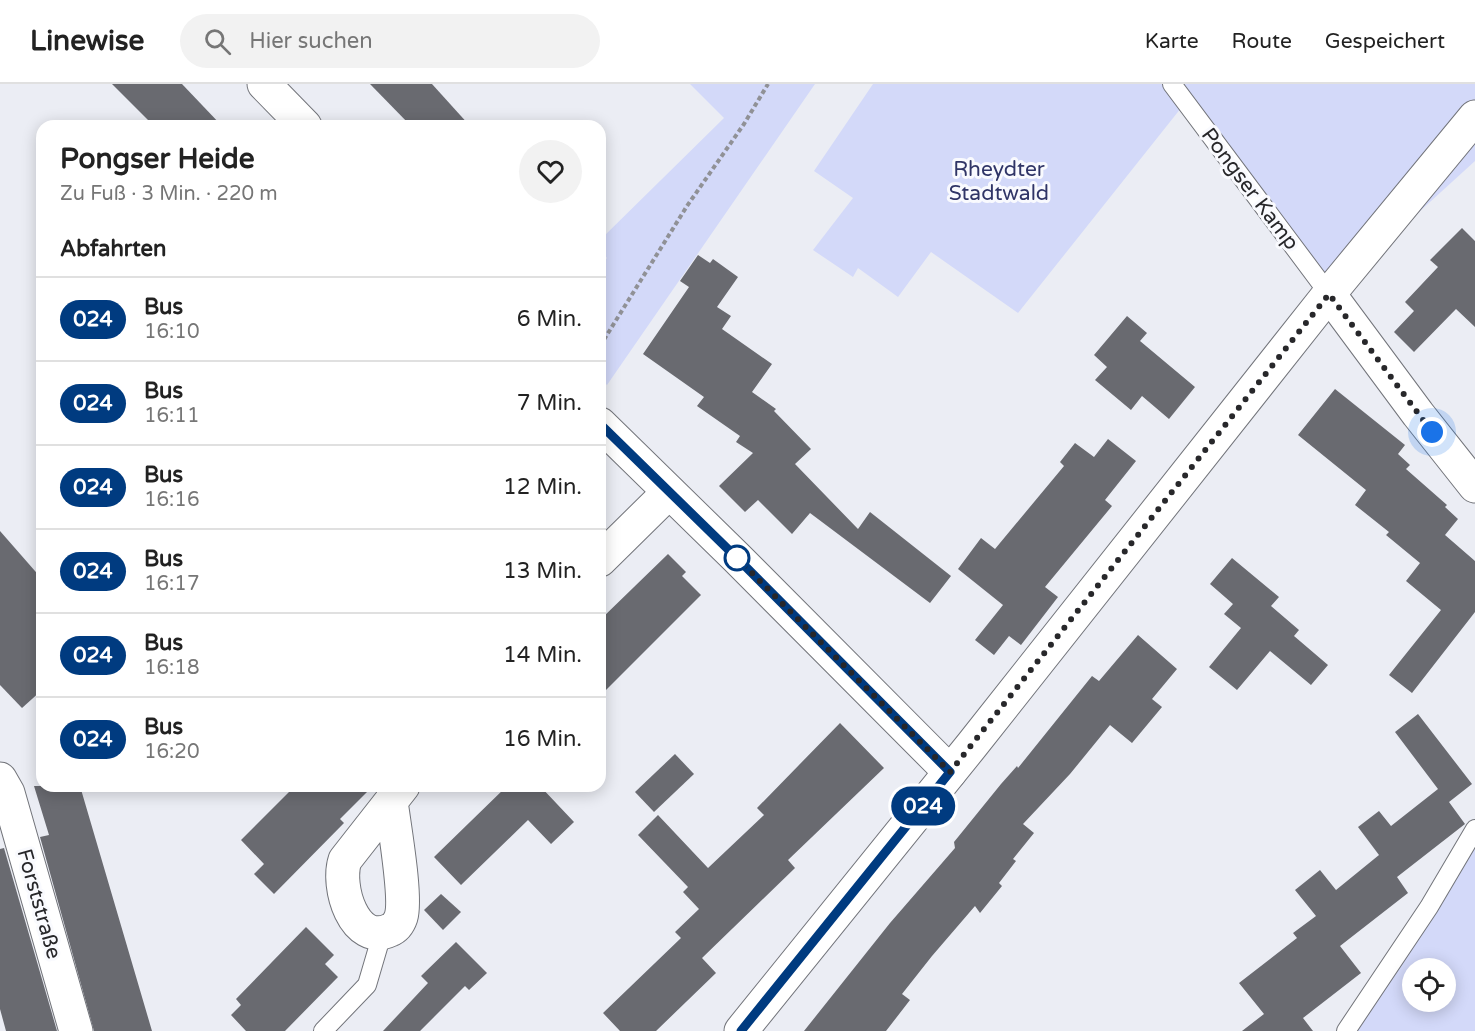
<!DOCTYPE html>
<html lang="de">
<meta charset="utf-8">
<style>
:root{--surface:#fff;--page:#f2f2f2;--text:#222;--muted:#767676;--line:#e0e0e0}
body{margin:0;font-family:"Varela Round",sans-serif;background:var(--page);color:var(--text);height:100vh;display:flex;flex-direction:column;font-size:22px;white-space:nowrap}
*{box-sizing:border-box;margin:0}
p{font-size:20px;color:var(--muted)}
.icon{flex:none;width:33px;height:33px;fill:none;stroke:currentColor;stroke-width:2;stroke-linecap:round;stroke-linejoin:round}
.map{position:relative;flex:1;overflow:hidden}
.details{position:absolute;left:36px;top:36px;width:570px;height:672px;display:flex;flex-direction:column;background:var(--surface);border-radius:18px;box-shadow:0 3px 15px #0003}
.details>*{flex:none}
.badge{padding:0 12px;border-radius:20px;font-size:21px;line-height:39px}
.fabs{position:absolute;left:1402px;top:874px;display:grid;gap:12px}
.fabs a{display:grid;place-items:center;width:54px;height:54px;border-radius:50%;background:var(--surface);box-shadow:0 3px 15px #0003;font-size:30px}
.you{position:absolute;width:30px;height:30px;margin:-15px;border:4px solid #fff;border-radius:50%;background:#1a73e8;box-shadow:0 0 0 9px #1a73e833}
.map>.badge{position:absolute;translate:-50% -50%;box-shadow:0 0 0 3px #fff}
h2{padding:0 24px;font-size:22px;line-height:54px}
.round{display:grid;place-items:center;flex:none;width:63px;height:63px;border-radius:32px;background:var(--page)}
.overview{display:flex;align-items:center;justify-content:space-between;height:102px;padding:0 24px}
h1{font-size:28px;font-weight:700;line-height:45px}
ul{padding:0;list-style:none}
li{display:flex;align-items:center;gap:18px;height:84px;padding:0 24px;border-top:2px solid var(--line)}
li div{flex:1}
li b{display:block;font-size:22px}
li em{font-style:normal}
li .badge{min-width:66px;font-weight:700;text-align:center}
header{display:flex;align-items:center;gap:36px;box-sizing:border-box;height:84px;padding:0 30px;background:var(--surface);border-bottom:2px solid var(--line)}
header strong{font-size:28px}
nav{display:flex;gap:33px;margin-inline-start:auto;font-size:21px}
.search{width:420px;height:54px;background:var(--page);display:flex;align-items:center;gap:15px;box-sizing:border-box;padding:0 21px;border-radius:33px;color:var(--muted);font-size:22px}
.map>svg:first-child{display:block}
.green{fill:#d3d9f9;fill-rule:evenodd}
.building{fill:#696a70}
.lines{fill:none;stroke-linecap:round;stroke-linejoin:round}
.lane-casing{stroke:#72747a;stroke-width:20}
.street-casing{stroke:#72747a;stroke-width:35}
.path{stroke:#909196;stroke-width:4;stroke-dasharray:4.5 3;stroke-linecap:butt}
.lane{stroke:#fff;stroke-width:18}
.street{stroke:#fff;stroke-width:33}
.line-casing{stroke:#fff;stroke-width:14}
.line{stroke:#003b80;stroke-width:9}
.walk{stroke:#27272a;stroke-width:6;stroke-dasharray:0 10.8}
.stop-dot{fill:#fff;stroke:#003b80;stroke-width:3}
.labels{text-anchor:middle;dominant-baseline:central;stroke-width:6;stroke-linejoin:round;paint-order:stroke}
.park-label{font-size:21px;fill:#303567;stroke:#f9fafe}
.street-label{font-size:21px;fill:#27272a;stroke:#f9fafe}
</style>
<header>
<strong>Linewise</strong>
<div class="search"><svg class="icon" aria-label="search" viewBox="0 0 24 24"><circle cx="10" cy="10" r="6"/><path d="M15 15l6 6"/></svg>Hier suchen</div>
<nav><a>Karte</a><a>Route</a><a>Gespeichert</a></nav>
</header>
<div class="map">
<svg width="1475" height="947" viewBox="0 0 1475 947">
<rect width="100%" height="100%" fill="#ebedf4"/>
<g class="green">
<path d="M 690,0 L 815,0 L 607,301 L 600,294 L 600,181 L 607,174 L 600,167 L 600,156 L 724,34 Z"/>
<path d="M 873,0 L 1475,0 L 1475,77 L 1329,210 L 1185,19 L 1018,229 L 931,168 L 898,213 L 858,184 L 853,193 L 813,166 L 853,114 L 814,87 Z"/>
<path d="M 1475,764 L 1475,947 L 1352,947 ZM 1413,885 L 1446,885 L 1446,918 L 1413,918 Z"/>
</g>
<g class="building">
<path d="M 112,0 L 182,0 L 222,42 L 154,42 Z"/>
<path d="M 370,0 L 432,0 L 470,42 L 411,42 Z"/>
<path d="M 1462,144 L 1475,157 L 1475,243 L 1456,225 L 1414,268 L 1394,248 L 1414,227 L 1405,218 L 1438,183 L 1430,176 Z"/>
<path d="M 698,171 L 710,179 L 713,175 L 738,193 L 717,223 L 731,232 L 722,245 L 772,280 L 752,308 L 776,325 L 774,327 L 811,365 L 795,380 L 858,445 L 870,428 L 951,492 L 930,519 L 810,429 L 792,450 L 758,416 L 745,428 L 719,402 L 753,369 L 736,358 L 740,352 L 697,322 L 704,313 L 643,270 L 689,203 L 680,197 Z"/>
<path d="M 1127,232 L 1147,249 L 1140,257 L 1195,303 L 1169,335 L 1142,312 L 1131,326 L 1095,296 L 1107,283 L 1094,271 Z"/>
<path d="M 1335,305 L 1405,361 L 1398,370 L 1410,381 L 1406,385 L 1447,421 L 1445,423 L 1458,435 L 1445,451 L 1475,477 L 1475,528 L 1412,609 L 1389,591 L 1441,526 L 1406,497 L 1420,479 L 1386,451 L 1389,448 L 1355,421 L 1366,406 L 1298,351 Z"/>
<path d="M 1108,355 L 1136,377 L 1105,416 L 1112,422 L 1045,503 L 1058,513 L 1021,561 L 1009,552 L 994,571 L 975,556 L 1003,521 L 958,485 L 981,454 L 995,465 L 1064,382 L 1060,378 L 1075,359 L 1094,373 Z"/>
<path d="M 0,447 L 42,495 L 42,606 L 22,624 L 0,601 Z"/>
<path d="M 668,470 L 686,488 L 682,492 L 701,511 L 600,612 L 600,536 Z"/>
<path d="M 1232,474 L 1279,513 L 1271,522 L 1299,546 L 1294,552 L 1328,581 L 1311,601 L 1270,567 L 1237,606 L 1209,583 L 1241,544 L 1224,530 L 1233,520 L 1210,500 Z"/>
<path d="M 1138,551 L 1177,585 L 1152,615 L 1162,623 L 1132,659 L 1110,641 L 1070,690 L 1023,740 L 1034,749 L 1013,775 L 1016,777 L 999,799 L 1002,802 L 980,829 L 975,822 L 932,872 L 902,910 L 910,916 L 886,947 L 804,947 L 890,839 L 955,764 L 954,758 L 1001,700 L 1017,682 L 1018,684 L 1092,592 L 1099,597 Z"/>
<path d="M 1418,630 L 1472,700 L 1449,718 L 1465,740 L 1397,793 L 1408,809 L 1340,862 L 1361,889 L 1303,934 L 1313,947 L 1242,947 L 1264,930 L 1239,899 L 1297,854 L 1293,849 L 1316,832 L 1295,806 L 1320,786 L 1336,806 L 1379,771 L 1358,743 L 1379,727 L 1391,742 L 1438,705 L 1395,648 Z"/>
<path d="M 840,639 L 884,684 L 788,776 L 795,784 L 702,874 L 716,889 L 656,947 L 620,947 L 603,929 L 681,854 L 675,848 L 699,825 L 683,808 L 688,803 L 638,751 L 658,731 L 708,784 L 764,731 L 757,724 Z"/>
<path d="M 675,670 L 694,690 L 654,728 L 635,708 Z"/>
<path d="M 34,702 L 80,702 L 152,947 L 94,947 L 40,753 L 49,751 Z"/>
<path d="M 295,702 L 373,702 L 340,735 L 344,739 L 274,810 L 254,790 L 264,780 L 241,756 Z"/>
<path d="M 507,702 L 540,702 L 574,738 L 551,760 L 528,736 L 461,801 L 434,773 Z"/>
<path d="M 4,764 L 57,947 L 6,947 L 0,925 L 0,765 Z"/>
<path d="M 441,810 L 461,828 L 443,846 L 424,826 Z"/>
<path d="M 306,843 L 334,871 L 325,880 L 338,893 L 285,947 L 246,947 L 231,931 L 241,921 L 236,915 Z"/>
<path d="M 456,858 L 487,889 L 469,906 L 465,902 L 420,947 L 383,947 L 428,899 L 421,892 Z"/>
</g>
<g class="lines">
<defs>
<g id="lane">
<path d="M 1172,0 L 1329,210"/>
<path d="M 323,947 L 367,901 L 382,850"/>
<path d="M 1346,947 L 1429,823 L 1475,745"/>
</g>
<g id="street">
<path d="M 264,0 L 305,42"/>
<path d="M 1329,210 L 1418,330 L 1475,402"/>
<path d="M 600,340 L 737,474 L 950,688"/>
<path d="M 600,476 L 669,408"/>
<path d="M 0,695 L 8,709 L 76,947"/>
<path d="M 391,717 C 394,741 407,814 401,833 C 399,839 395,844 390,846 C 354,863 336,802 345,776 L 403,702"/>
<path d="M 741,947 L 972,661 L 1329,210 L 1475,33"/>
</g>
</defs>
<use href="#lane" class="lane-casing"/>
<use href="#street" class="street-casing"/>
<path class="path" d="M 600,262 L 687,122 L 744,40 L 768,0"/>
<use href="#lane" class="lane"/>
<use href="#street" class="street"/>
</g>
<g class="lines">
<defs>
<path id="line" d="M 600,340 L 737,474 L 950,688 L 741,947"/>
</defs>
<use href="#line" class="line-casing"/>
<use href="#line" class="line"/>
<path class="walk" d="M 737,474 L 950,688 L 1329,210 L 1432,348"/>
</g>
<circle class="stop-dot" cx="737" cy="474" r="12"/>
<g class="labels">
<g class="park-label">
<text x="999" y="85">Rheydter<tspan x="999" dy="24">Stadtwald</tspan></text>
</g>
<g class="street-label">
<text transform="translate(1250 105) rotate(53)">Pongser Kamp</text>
<text transform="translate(39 820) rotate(74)">Forststraße</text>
</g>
</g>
</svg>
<div class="fabs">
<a><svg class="icon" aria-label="locate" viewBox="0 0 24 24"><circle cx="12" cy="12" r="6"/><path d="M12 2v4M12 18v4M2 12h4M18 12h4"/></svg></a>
</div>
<div class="you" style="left:1432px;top:348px"></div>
<b class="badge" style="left:923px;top:722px;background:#003b80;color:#fff">024</b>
<section class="details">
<div class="overview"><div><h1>Pongser Heide</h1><p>Zu Fuß · 3 Min. · 220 m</p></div><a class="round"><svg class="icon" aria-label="heart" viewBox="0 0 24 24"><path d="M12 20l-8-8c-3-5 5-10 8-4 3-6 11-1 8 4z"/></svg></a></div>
<h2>Abfahrten</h2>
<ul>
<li><span class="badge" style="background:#003b80;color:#fff">024</span><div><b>Bus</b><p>16:10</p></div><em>6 Min.</em></li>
<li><span class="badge" style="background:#003b80;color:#fff">024</span><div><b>Bus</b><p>16:11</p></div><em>7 Min.</em></li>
<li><span class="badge" style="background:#003b80;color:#fff">024</span><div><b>Bus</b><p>16:16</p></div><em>12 Min.</em></li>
<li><span class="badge" style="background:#003b80;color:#fff">024</span><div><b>Bus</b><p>16:17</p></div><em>13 Min.</em></li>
<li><span class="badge" style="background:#003b80;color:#fff">024</span><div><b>Bus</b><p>16:18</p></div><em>14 Min.</em></li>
<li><span class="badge" style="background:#003b80;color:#fff">024</span><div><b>Bus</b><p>16:20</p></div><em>16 Min.</em></li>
</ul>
</section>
</div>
